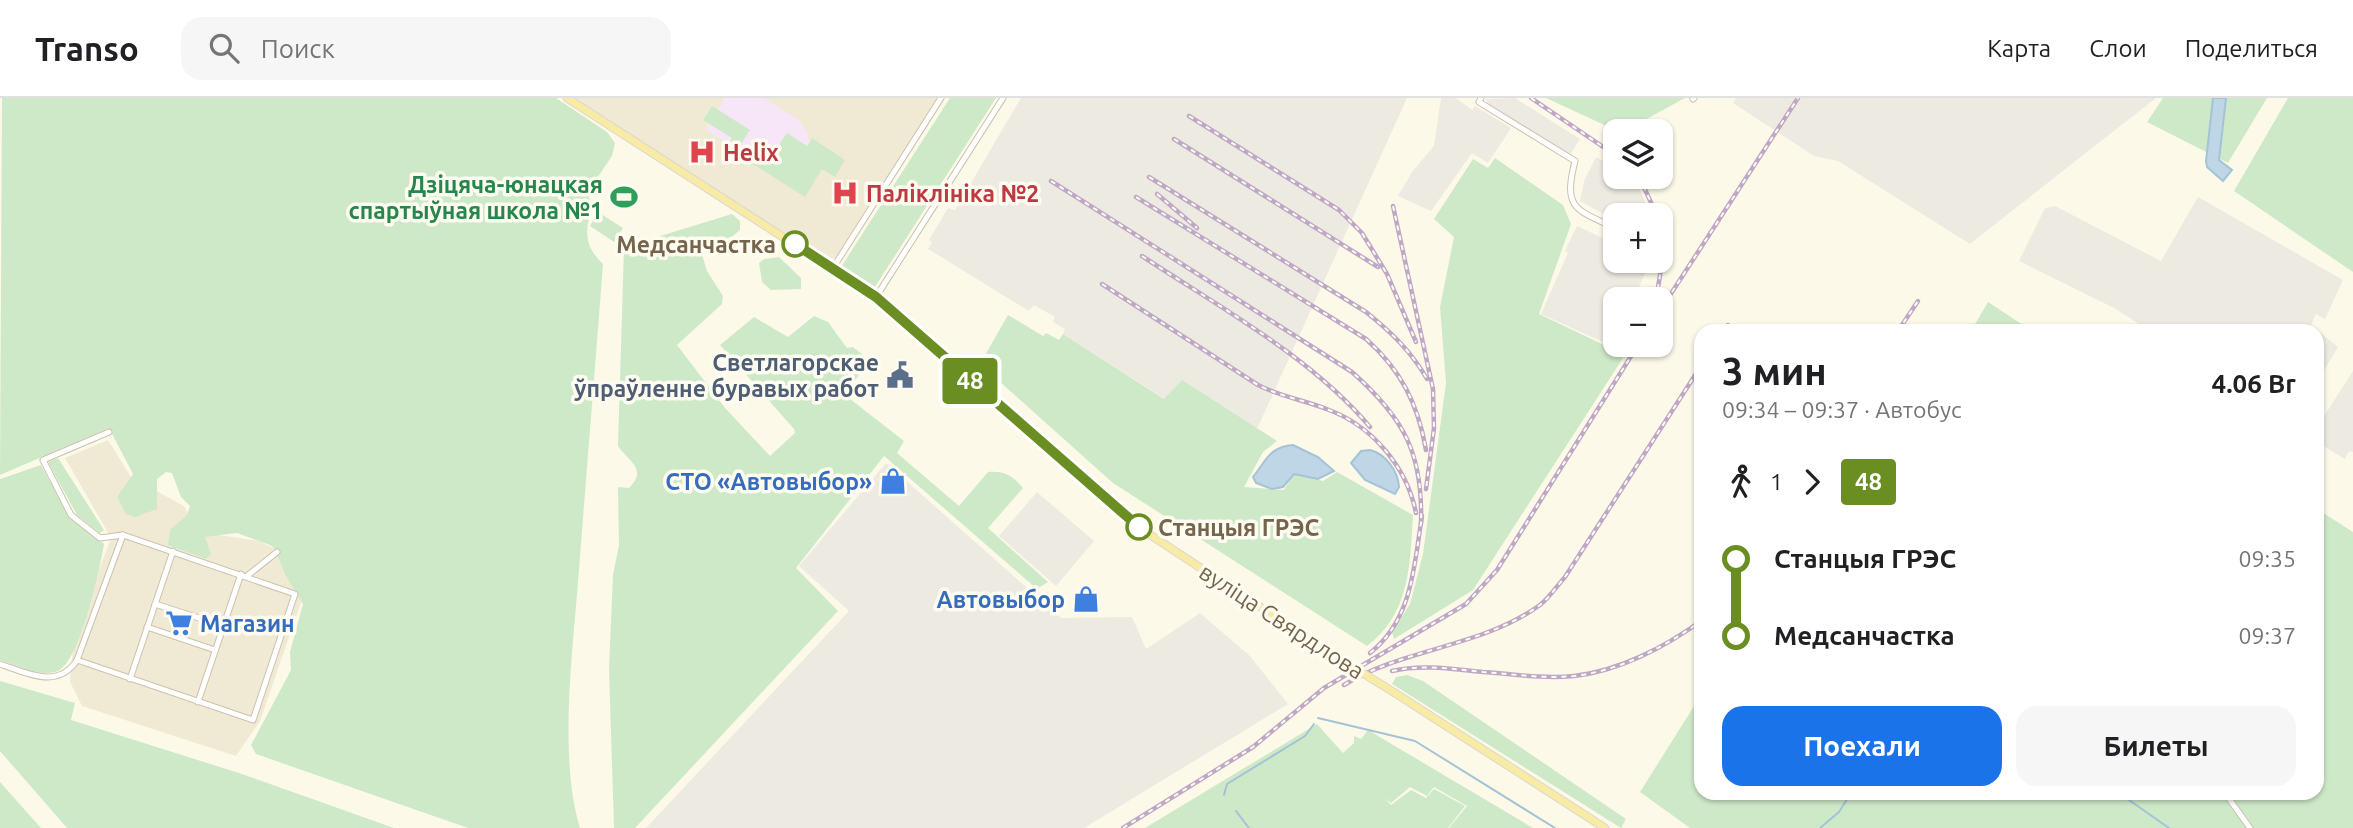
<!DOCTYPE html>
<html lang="ru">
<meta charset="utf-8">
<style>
:root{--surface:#fff;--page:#f6f6f6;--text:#202124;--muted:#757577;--line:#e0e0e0;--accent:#1a73e8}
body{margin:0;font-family:Ubuntu,sans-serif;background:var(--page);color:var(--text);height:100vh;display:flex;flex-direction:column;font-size:26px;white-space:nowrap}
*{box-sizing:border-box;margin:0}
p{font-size:23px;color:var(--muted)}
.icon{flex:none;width:38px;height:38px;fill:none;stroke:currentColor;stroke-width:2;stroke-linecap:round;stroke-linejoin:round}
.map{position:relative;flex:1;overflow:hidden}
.panel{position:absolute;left:1694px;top:226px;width:630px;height:476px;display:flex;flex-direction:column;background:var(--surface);border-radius:21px;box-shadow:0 2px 5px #0004}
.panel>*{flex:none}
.badge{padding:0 14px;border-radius:5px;font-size:24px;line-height:46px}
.tools{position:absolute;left:1603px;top:21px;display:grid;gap:14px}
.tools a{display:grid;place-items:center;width:70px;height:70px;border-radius:14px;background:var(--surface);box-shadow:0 2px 5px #0004;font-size:35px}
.map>.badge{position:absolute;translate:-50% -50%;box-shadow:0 0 0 4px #fff}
.legs{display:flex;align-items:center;gap:10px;height:77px;padding:0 28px;font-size:23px}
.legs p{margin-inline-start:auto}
.head{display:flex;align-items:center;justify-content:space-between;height:119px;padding:0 28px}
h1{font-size:38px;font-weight:700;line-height:52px}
.button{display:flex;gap:14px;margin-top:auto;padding:14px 28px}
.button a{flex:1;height:80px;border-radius:21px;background:var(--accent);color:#fff;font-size:28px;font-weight:700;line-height:80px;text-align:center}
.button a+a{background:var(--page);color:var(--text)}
ul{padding:0 28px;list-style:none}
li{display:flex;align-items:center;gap:24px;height:77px;font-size:26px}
li i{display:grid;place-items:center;width:10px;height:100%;margin:0 9px;background:currentColor}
li i::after{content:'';width:18px;height:18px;margin:-9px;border:5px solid;border-radius:50%;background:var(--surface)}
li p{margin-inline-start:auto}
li:first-child i{background:linear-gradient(#0000 50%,currentColor 0)}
li:last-child i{background:linear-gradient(currentColor 50%,#0000 0)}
header{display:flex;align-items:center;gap:42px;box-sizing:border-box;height:98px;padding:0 35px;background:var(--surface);border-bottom:2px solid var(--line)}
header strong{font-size:33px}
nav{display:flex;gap:38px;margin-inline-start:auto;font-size:24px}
.search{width:490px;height:63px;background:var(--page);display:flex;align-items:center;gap:18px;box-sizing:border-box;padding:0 24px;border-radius:21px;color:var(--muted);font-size:26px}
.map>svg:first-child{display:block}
.residential{fill:#f0ead5}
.industrial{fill:#edeae2}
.education{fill:#f6e6f8}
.green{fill:#cee9c8}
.water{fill:#bed6e5;stroke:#a4c3d6;stroke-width:2}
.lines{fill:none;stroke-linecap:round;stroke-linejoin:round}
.stream{stroke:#a4c3d6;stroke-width:2}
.minor-casing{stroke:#ccc1ac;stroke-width:7}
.major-casing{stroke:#dbd7d1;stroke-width:9}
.minor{stroke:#fff;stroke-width:5}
.major{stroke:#f7eba5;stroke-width:7}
.rail-casing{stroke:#bfa7c6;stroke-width:4.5}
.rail{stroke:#fefcf0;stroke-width:2;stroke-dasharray:5;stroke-linecap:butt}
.major-bridge-casing{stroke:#dbd7d1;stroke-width:9;stroke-linecap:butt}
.major-bridge{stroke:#f7eba5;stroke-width:7}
.line-1-casing{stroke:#fff;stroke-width:16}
.line-1{stroke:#6b8e23;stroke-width:10}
.stop-1-dot{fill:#fff;stroke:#6b8e23;stroke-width:3.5}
.labels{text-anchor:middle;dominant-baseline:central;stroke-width:7;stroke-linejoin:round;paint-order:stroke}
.health-label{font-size:23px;font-weight:bold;fill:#be3a42;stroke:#fefcf0;text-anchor:start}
.leisure-label{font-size:23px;font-weight:bold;fill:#27864d;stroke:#fefcf0;text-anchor:end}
.stop-label{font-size:23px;font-weight:bold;fill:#76654d;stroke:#fefcf0;text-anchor:end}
.service-label{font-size:23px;font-weight:bold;fill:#4e5e75;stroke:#fefcf0;text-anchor:end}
.shop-label{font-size:23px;font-weight:bold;fill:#366cbe;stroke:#fefcf0;text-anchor:end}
.street-label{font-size:23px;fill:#76654d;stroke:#fefcf0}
</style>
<header>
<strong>Transo</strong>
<div class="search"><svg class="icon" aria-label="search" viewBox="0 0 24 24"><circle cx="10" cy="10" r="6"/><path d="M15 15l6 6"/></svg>Поиск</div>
<nav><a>Карта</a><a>Слои</a><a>Поделиться</a></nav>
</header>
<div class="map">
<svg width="2353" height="730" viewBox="0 0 2353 730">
<rect width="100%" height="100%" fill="#fcf9e9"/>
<g class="residential">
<path d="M 571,0 L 937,0 L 836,159 L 828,164 Z"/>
<path d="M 108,342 L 131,379 L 184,408 L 198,434 L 259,443 L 313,470 L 260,623 L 236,658 L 82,608 L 70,584 L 74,537 L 111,440 L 65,360 Z"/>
</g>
<g class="industrial">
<path d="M 1021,0 L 1407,0 L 1257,331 L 1165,301 L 1063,236 L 1065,231 L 1053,224 L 1055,219 L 1034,207 L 1029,213 L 928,151 L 932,144 L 929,142 L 948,110 L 955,112 Z"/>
<path d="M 1441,0 L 1456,0 L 1472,12 L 1475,8 L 1511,30 L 1488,65 L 1472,55 L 1431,113 L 1398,98 L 1412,74 L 1434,48 Z"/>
<path d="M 1515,0 L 1580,41 L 1570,57 L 1488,6 L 1486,1 Z"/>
<path d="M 1736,0 L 2156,0 L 1970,146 L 1838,63 L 1814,58 L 1733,5 Z"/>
<path d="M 1596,59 L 1615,70 L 1615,79 L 1626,79 L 1638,88 L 1651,117 L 1624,108 L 1615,117 L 1615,122 L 1580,103 L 1584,83 Z"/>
<path d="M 2198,99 L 2343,182 L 2325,221 L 2316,216 L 2311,227 L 2338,249 L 2317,284 L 2317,233 L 2150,233 L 2114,210 L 2019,163 L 2045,110 L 2055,108 L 2161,163 Z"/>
<path d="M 1577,128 L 1615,146 L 1615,163 L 1650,163 L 1634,201 L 1615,201 L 1614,249 L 1541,216 L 1568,155 L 1565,153 Z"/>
<path d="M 2353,273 L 2353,354 L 2349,353 L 2345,361 L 2317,344 L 2317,329 Z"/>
<path d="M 886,365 L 1061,520 L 1132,519 L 1146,551 L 1200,515 L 1250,558 L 1288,606 L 1084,730 L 646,730 L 849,513 L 799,468 Z"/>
<path d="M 1037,394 L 1094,443 L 1056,488 L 999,438 Z"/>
</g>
<path class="education" d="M 725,0 L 764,0 L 800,23 L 809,37 L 807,40 L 814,45 L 782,80 L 705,31 Z"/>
<g class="green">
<path d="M 2,0 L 556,0 L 607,34 L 615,45 L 612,58 L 587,95 L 593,108 C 584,132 584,148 603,166 C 595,272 586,379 578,485 C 572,558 559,662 580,730 L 468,730 L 256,656 L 251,647 L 291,572 L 290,554 L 303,506 L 285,476 L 275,451 L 270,447 L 237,435 L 205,439 L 211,456 L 206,461 L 168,447 L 170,432 L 187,417 L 190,408 L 181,399 L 172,375 L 166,374 L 157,381 L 157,411 L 135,419 L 126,416 L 117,399 L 133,376 L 109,330 L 0,377 Z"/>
<path d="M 950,0 L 996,0 L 873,192 L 841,169 Z"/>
<path d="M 1546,0 L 1685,0 L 1630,30 L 1613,31 Z"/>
<path d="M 2163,0 L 2267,0 L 2228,65 L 2147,24 Z"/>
<path d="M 2288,0 L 2353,0 L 2353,174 L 2234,93 Z"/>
<path d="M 712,8 L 750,32 L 739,49 L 766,66 L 787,35 L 807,48 L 812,40 L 845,62 L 835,79 L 822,71 L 805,99 L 726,49 L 732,40 L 703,22 Z"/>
<path d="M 1495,60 L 1563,107 L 1571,126 L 1539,216 L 1625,257 L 1473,492 L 1394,541 L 1392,534 L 1410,506 L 1423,456 L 1446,285 L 1440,209 L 1454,139 L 1434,121 L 1473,61 L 1488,70 Z"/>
<path d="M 598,114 L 623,130 L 614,144 L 590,128 Z"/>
<path d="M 732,116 L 740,123 L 740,132 L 733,138 L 706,149 L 702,157 L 707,173 L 723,198 L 722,206 L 677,247 L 725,310 L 770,358 L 795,335 L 794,331 L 720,247 L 754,219 L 788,239 L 814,218 L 828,224 L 847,250 L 853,249 L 869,262 L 845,297 L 904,343 L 897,355 L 959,408 L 988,374 C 1004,373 1012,377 1023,390 L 988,430 L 1048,484 L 1037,491 L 884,358 L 796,470 L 838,513 L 635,730 L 614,730 L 609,571 L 613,477 L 619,447 L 618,389 L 629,390 C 648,371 629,364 618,348 L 624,149 Z"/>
<path d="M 779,159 L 801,180 L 801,191 L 771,192 L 762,184 L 759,165 L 764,161 Z"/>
<path d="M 1988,204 L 2032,233 L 1971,233 Z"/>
<path d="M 1008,217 L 1043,238 L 1046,235 L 1059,242 L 1063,236 L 1164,301 L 1182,282 L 1277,343 L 1263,354 L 1244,389 L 1284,392 L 1294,375 L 1323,383 L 1337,374 L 1413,417 C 1410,467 1410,516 1367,548 L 1113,385 L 980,266 Z"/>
<path d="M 58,360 L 104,432 L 100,435 L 77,417 L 48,364 Z"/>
<path d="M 41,367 L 69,419 L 104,446 C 100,470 80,563 58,573 C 41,580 17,567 0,562 L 0,381 Z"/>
<path d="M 2317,411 L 2353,434 L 2353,730 L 1690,730 L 1640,694 L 1701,597 L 1701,695 L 2317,695 Z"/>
<path d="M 1407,577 L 1423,583 L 1626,721 L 1621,730 L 1392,586 L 1396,579 Z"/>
<path d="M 0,583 L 75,605 L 71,622 L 239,675 L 394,730 L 67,730 L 0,653 Z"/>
<path d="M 1317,626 L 1343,655 L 1354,645 L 1354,638 L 1361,641 L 1368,632 L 1533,730 L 1449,730 L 1467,708 L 1434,689 L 1427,698 L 1410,689 L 1391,705 L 1385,700 L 1391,707 L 1411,692 L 1426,700 L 1434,691 L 1465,708 L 1448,730 L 1145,730 Z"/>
<path d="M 0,684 L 41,730 L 0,730 Z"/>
</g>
<g class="water">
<path d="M 2213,0 L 2226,0 L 2219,62 L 2232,72 L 2223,83 L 2207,69 L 2206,63 Z"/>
<path d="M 1293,347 L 1318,359 L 1334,373 L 1318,381 L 1294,376 L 1283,389 L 1272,391 L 1256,385 L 1253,379 C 1266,363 1269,349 1293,347 Z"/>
<path d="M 1370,352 C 1386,356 1398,373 1399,389 L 1395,396 L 1365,382 L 1351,365 L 1361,353 Z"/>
</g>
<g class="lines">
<g class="stream">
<path d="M 1318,620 L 1415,643 L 1555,730"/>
<path d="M 2119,695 L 2169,730"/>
<path d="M 1224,697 L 1227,686 L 1305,638 L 1314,626"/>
<path d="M 1236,713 L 1249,730"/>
<path d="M 1820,730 L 1839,714 L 1851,695"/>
</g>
<defs>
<g id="minor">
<path d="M 1481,0 L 1479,4 L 1575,63 C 1563,111 1575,111 1615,130"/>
<path d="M 1693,1 L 1694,0"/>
<path d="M 833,170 L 941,0"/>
<path d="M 876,199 L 1003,0"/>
<path d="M 247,478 L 277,454"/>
<path d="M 155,506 L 224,528"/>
<path d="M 147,529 L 215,552"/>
<path d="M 77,562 L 253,622 L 295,496 L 123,437"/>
<path d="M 0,566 C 27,575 58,592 77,562 L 123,437 L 100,440 L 71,417 L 43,362 L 109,334"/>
<path d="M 130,581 L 173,453"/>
<path d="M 198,604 L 241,476"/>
<path d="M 2225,695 L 2250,730"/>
</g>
<g id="major">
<path d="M 567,0 L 876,199 L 1123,419 L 1335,558"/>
<path d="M 1395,595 L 1605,730"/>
</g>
</defs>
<use href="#minor" class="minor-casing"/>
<use href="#major" class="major-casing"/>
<use href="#minor" class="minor"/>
<use href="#major" class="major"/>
<defs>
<g id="rail">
<path d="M 1531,0 L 1615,57"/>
<path d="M 1189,18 L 1339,112 L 1362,135 L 1387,176 L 1416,244"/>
<path d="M 1174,41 L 1378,169"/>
<path d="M 1149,79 L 1366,214 C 1391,234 1411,253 1427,281"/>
<path d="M 1639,79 L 1657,117"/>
<path d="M 1051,83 L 1352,274 C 1405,321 1423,356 1421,426"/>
<path d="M 1157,96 L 1197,130"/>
<path d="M 1136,99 L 1366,241 C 1401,272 1418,306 1426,352"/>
<path d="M 1393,108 L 1433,291 L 1434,330 L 1426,391"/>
<path d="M 1142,158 C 1219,209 1310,258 1370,329"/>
<path d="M 1102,186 L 1258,287 C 1281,299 1305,302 1329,312 C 1372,328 1407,369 1416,415"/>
<path d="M 1656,201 L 1664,154 L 1661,131"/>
<path d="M 1661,211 L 1798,0"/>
<path d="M 1724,233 L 1728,227"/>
<path d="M 1898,233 L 1918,203"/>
<path d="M 1370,555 C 1413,521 1414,467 1422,418"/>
<path d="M 1392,573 C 1422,566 1453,571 1483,574 C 1513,576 1544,581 1574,578 C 1619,573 1665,549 1701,523"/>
<path d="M 1344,587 C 1404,550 1482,549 1540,507 C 1549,500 1557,488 1565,479 L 1701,268"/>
<path d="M 1123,730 L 1253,649 L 1324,590 L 1466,506 L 1497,472 L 1638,247"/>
</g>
</defs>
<use href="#rail" class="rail-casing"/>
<use href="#rail" class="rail"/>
<defs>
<path id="major-bridge" d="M 1335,558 L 1395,595"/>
</defs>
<use href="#major-bridge" class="major-bridge-casing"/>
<use href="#major-bridge" class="major-bridge"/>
</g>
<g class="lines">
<defs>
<path id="line-1" d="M 795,146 L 876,199 L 1139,429"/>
</defs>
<use href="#line-1" class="line-1-casing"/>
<use href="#line-1" class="line-1"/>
</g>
<defs>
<symbol id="hospital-bare" viewBox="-9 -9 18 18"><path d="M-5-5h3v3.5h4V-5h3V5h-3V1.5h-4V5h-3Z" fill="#e0444e" stroke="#fefcf0" stroke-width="2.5" paint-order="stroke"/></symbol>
<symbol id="stadium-bare" viewBox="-9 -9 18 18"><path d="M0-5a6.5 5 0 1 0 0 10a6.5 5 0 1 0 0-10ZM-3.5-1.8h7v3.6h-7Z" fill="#2e9e5b" stroke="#fefcf0" stroke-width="2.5" paint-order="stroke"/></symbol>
<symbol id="civic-bare" viewBox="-9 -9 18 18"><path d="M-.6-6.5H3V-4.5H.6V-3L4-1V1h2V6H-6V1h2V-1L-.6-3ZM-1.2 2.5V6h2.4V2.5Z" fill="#5c6f8a" stroke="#fefcf0" stroke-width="2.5" paint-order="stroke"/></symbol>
<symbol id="shop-bare" viewBox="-9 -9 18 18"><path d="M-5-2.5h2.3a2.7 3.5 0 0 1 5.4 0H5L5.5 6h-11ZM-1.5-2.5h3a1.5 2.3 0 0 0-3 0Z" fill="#3f7fe0" stroke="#fefcf0" stroke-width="2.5" paint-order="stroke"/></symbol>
<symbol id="supermarket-bare" viewBox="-9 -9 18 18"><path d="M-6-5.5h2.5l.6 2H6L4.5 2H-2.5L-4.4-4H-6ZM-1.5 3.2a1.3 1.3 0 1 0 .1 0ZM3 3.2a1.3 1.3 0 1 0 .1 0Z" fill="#3f7fe0" stroke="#fefcf0" stroke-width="2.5" paint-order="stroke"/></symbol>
</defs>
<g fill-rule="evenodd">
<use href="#hospital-bare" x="683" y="35" width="38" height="38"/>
<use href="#hospital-bare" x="826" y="76" width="38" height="38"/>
<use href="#stadium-bare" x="605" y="80" width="38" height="38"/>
<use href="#civic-bare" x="881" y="258" width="38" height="38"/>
<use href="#shop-bare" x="874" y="364" width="38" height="38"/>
<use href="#shop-bare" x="1067" y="482" width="38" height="38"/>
<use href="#supermarket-bare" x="160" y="506" width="38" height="38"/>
</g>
<g class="stop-1-dot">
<circle cx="795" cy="146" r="12"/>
<circle cx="1139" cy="429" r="12"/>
</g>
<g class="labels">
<g class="health-label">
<text x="723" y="54">Helix</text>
<text x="866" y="95">Паліклініка №2</text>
</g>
<g class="leisure-label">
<text x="603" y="86">Дзіцяча-юнацкая<tspan x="603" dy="26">спартыўная школа №1</tspan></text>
</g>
<g class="stop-label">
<text x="776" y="146">Медсанчастка</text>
<text x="1158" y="429" text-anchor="start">Станцыя ГРЭС</text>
</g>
<g class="service-label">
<text x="879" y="264">Светлагорскае<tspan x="879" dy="26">ўпраўленне буравых работ</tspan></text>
</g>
<g class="shop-label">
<text x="872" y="383">СТО «Автовыбор»</text>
<text x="1065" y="501">Автовыбор</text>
<text x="200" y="525" text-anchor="start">Магазин</text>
</g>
<g class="street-label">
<text transform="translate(1282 523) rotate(33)">вуліца Свярдлова</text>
</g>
</g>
</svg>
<div class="tools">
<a><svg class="icon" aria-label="layers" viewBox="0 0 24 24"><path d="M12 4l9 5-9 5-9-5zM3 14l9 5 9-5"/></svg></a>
<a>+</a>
<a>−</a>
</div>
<b class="badge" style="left:970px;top:283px;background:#6b8e23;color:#fff">48</b>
<section class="panel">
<div class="head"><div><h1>3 мин</h1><p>09:34 – 09:37 · Автобус</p></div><b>4.06 Br</b></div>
<div class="legs"><svg class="icon" aria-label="walk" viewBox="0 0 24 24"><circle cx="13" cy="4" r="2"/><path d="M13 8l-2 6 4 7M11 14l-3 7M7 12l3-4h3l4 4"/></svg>1<svg class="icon" aria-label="forward" viewBox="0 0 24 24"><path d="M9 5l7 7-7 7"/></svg><b class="badge" style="background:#6b8e23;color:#fff">48</b></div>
<ul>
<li><i style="color:#6b8e23"></i><b>Станцыя ГРЭС</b><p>09:35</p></li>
<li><i style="color:#6b8e23"></i><b>Медсанчастка</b><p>09:37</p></li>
</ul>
<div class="button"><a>Поехали</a><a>Билеты</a></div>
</section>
</div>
